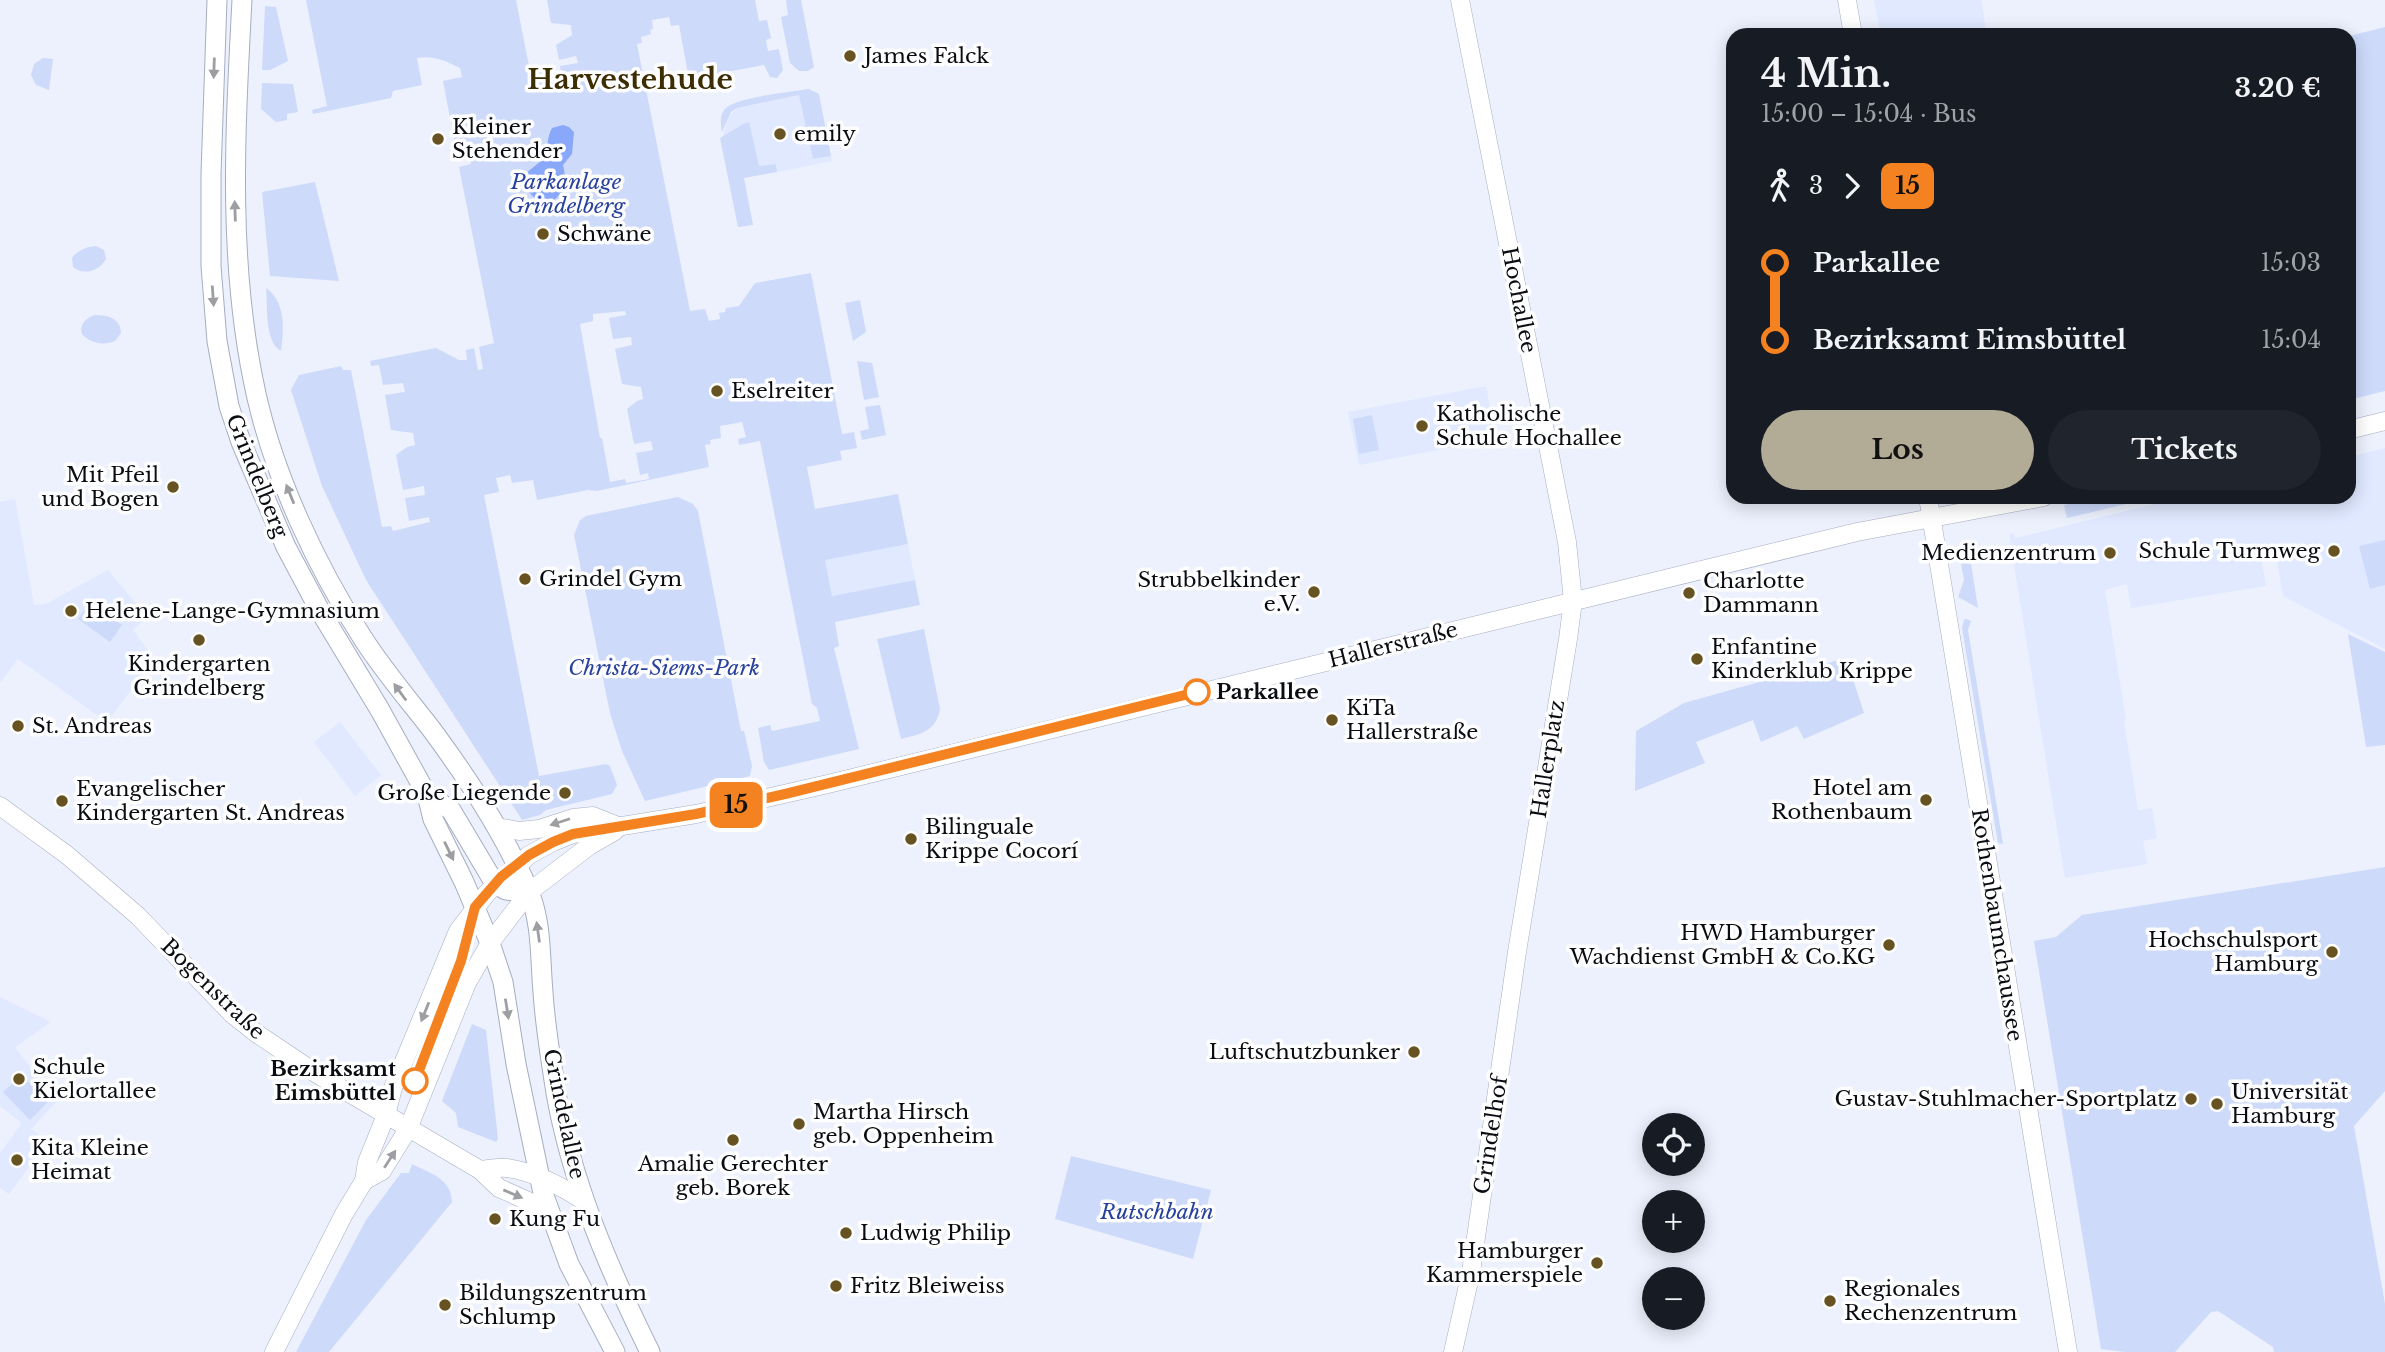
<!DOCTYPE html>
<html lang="de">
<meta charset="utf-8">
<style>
:root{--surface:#171b24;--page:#20242c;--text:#f1f3f6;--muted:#9ea1a6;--accent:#b2ab96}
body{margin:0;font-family:"Libre Baskerville",serif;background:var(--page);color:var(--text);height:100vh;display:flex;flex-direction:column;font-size:26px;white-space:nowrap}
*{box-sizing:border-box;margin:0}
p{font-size:23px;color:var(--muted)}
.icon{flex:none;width:38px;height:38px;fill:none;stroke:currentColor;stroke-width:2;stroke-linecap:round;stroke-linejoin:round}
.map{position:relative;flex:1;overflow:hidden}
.drawer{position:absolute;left:1726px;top:28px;width:630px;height:476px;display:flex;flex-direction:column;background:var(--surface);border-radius:21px;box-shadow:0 4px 18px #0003}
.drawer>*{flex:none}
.badge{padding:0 14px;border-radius:10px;font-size:24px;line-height:46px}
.buttons{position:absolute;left:1642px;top:1113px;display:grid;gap:14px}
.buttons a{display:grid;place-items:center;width:63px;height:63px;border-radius:50%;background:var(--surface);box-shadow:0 4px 18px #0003;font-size:35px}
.map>.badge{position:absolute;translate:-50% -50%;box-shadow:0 0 0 4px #fff}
.legs{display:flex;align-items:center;gap:10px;height:77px;padding:0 35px;font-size:23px}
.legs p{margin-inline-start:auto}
.headline{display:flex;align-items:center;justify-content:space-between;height:119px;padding:0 35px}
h1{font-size:38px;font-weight:800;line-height:52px}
.action{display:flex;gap:14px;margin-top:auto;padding:14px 35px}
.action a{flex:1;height:80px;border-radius:42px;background:var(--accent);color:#111;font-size:28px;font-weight:800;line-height:80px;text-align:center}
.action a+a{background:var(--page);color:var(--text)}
ul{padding:0 35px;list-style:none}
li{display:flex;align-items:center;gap:24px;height:77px;font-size:26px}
li i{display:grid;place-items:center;width:10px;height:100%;margin:0 9px;background:currentColor}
li i::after{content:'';width:18px;height:18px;margin:-9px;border:5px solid;border-radius:50%;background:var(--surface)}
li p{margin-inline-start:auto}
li:first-child i{background:linear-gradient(#0000 50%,currentColor 0)}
li:last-child i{background:linear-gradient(currentColor 50%,#0000 0)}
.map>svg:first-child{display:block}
.built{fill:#e0e9ff}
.green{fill:#cddafa;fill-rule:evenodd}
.water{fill:#8aa8fa}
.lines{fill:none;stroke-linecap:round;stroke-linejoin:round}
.secondary-casing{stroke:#a6adc0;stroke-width:19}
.primary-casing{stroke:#a6adc0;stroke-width:21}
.secondary{stroke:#fff;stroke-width:18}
.primary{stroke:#fff;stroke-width:19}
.oneway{fill:#9d9ea1}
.line-1-casing{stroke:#fff;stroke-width:16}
.line-1{stroke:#f58220;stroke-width:10}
.poi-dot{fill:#665321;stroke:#fefefe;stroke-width:2.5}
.stop-1-dot{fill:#fff;stroke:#f58220;stroke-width:3.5}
.labels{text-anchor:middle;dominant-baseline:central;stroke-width:7;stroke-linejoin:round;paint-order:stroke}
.poi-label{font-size:21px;fill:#0a0c13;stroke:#fefefe;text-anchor:start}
.park-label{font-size:21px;font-style:italic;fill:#29419e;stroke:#fefefe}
.street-label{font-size:21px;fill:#0a0c13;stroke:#fefefe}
.stop-label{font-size:21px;font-weight:bold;fill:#0a0c13;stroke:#fefefe;text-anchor:start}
.district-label{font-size:28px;font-weight:bold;fill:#3c2d02;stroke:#fefefe}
</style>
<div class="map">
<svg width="2385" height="1352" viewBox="0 0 2385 1352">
<rect width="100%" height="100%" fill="#ecf1fd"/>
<g class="built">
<path d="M 1874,0 L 1981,0 L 1987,35 L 1881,35 Z"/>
<path d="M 800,95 L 813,159 L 831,156 L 832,161 L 777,172 L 776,164 L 759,167 L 743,124 L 723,136 L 728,118 L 737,108 Z"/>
<path d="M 1486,386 L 1496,439 L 1359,465 L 1348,412 Z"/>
<path d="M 2385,448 L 2385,649 L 2283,596 L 2276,555 L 2261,558 L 2266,586 L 2131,608 L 2127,584 L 2105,590 L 2126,720 L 2124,722 L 2138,810 L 2152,808 L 2157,838 L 2143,841 L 2147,864 L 2065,878 L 2009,534 L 2014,533 L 2015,538 L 2184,497 L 2348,497 L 2349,457 Z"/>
<path d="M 15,499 L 34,605 L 46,604 L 108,570 L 147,617 L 133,630 L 154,659 L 107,722 L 18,659 L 0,683 L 0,502 Z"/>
<path d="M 908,544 L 915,580 L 832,596 L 825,559 Z"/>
<path d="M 340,722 L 381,775 L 355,796 L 314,742 Z"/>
<path d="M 0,997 L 51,1022 L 15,1047 L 56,1102 L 31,1129 L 44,1139 L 41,1143 L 44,1146 L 9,1194 L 0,1188 L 0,1153 L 22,1123 L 0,1106 Z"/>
</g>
<g class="green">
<path d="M 306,0 L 516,0 L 529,66 L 537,65 L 539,71 L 544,70 L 546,78 L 561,75 L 560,66 L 578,63 L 576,56 L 559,60 L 556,45 L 572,35 L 571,25 L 551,23 L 547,0 L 755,0 L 759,21 L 767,20 L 771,38 L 766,40 L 768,51 L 779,49 L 783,70 L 777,78 L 770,77 L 764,65 L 689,79 L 679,25 L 671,26 L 669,17 L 652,20 L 653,29 L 650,30 L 651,34 L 641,37 L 642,43 L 637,44 L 690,311 L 705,309 L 709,321 L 720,319 L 719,313 L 725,312 L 726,308 L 739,306 L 755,283 L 811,273 L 842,434 L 854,432 L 857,448 L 840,451 L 842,460 L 807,467 L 815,509 L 898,494 L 908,544 L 825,560 L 832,596 L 915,580 L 920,605 L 835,622 L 839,646 L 834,648 L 859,749 L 769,770 L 764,762 L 758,728 L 770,725 L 772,731 L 820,721 L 817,708 L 812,704 L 760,441 L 739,445 L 738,439 L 746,437 L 742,422 L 720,426 L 721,438 L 710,440 L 711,444 L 705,445 L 709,467 L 597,491 L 588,490 L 537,500 L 533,480 L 512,483 L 510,475 L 496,478 L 499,492 L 484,495 L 539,776 L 606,764 L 610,766 L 617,785 L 612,794 L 546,810 L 540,815 L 522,820 L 366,580 L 322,486 L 291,390 L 299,375 L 341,366 L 343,370 L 351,370 L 382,527 L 391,526 L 393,531 L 430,522 L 429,517 L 409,521 L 405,498 L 425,495 L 424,486 L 403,490 L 396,455 L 407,447 L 415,445 L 413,433 L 391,430 L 385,395 L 405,392 L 403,383 L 383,385 L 379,365 L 371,366 L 370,361 L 436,348 L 459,360 L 467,360 L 466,350 L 474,348 L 478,370 L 483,369 L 479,347 L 494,343 L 459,167 L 471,164 L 468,143 L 455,144 L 443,81 L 462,77 L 460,68 C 446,61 434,55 417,58 L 422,85 L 393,91 L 391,98 L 313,114 L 312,110 L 327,106 ZM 625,311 L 626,315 L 609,318 L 613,339 L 631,337 L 632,345 L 615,349 L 622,384 L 641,387 L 643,399 L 637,401 L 627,409 L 634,444 L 651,441 L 653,450 L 636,453 L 640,475 L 648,473 L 649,479 L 626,483 L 625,479 L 610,482 L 602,438 L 600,438 L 580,324 L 593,321 L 593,314 Z"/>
<path d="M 786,0 L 801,0 L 814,67 L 808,71 L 799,71 L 790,63 L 781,17 L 788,15 Z"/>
<path d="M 265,6 L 276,7 L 288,61 L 270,70 L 262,70 Z"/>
<path d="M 2385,27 L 2385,391 L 2349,400 L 2349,36 Z"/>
<path d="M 43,58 L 53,59 L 49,90 L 36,85 L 31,75 L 34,64 Z"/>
<path d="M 262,83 L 293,84 L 298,112 L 287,114 L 287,120 L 276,122 L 261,109 Z"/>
<path d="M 809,89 L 819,94 L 831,156 L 813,159 L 799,95 L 737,108 L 731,112 L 722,132 C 721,125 719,117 724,110 C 733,97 792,92 809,89 Z"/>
<path d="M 749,122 L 759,166 L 776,164 L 777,172 L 744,178 L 753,225 L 738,227 L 720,138 L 743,124 Z"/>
<path d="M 315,182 L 339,281 L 270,276 L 262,192 Z"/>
<path d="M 96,246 L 104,250 L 106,259 C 99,271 84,276 73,267 L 72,258 C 78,250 86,247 96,246 Z"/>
<path d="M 266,288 C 286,302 284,330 281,351 C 264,341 268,307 266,288 Z"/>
<path d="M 860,300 L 866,332 L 853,341 L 845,303 Z"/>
<path d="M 95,315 C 108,315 120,318 121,333 L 115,341 C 103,346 90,343 82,334 C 79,324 86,318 95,315 Z"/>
<path d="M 857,361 L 872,363 L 879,397 L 864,400 Z"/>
<path d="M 880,405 L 886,435 L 862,440 L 860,431 L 869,429 L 865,407 Z"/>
<path d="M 1372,415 L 1379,450 L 1359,454 L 1353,419 Z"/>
<path d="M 678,497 L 693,504 L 698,511 L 741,731 L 744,731 L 752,766 L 750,776 L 645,801 L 622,751 L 610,713 L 574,535 L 580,520 L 586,516 Z"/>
<path d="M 2100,497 L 2156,497 L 2067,518 L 2064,505 Z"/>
<path d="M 2385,540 L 2385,585 L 2370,589 L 2359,546 Z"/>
<path d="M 1969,551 L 1978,608 L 1958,597 L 1964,580 L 1959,553 Z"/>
<path d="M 90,602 L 122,625 L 110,642 L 78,619 Z"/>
<path d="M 1966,619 L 1971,621 L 1968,630 L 2003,844 L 1998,843 L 1962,628 L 1964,620 Z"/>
<path d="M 924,629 L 940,709 C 936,732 920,734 901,739 L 877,639 Z"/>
<path d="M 2348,634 L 2385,652 L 2385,745 L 2366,747 Z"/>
<path d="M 1846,658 L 1864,713 L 1804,739 L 1797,726 L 1761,742 L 1753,720 L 1696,742 L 1705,763 L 1635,791 L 1636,731 L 1684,703 Z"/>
<path d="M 2385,867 L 2385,1091 L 2354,1126 L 2385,1304 L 2385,1352 L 2274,1352 L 2273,1347 L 2218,1311 L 2211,1312 L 2175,1352 L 2125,1352 L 2101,1349 L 2034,941 L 2056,937 L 2082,915 Z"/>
<path d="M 472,1024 L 486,1030 L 498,1139 L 496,1142 L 458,1127 L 456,1113 L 442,1101 Z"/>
<path d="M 22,1075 L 48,1102 L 30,1120 L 3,1092 Z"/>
<path d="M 1071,1156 L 1211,1190 L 1193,1259 L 1055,1219 Z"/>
<path d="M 412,1164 C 430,1173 452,1179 452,1202 L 329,1352 L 296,1352 L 366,1220 L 401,1173 L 409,1173 Z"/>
</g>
<path class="water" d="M 563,125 L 569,127 L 574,132 L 572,154 L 563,165 C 567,182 565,191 552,202 C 533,201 530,195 523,179 C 527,169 538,166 544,157 C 549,148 546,139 552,128 Z"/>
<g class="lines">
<defs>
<g id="secondary">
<path d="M 1847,0 L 1853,35"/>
<path d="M 2348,430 L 2385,421"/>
<path d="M 1928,497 L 2068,1352"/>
<path d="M 0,806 L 67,855 L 138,916 L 232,1014 L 256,1033 L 317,1074 L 480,1170 L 499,1188 L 528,1201 L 549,1213"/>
<path d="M 497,827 L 519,831 L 539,829 L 573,818 L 593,816 L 618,826"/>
<path d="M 480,1170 C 488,1169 499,1167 507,1168 C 535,1172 561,1186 584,1201"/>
<path d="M 364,1181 L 382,1171 L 408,1129 L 467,983 L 490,943 L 529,892 L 589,846 L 615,831"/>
<path d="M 274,1352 L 344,1214 L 364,1181 L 367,1162 L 386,1115 L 393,1088 L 458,931 L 487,893 L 529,855 L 553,842 L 573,834 L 696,814 L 828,784 L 1857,532 L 2044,497"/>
<path d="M 1453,1352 L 1471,1272 L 1517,952 L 1568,639 L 1573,601 L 1567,542 L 1460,0"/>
</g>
<g id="primary">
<path d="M 217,0 L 211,174 L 211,266 L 217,341 L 229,406 L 241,442 L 286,547 L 319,609 L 380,710 L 427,795 L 433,819 L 464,882 L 490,943 L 503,982 L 516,1064 L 543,1193 L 569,1264 L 615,1352"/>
<path d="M 242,0 C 235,133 227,267 257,398 C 276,480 317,567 362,637 C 383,670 408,699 432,730 C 469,780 505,834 529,892 C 542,923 540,959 543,992 C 545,1026 551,1060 556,1093 C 572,1184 609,1269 650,1352"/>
<path d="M 427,795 L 451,810 L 495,884 L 506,890 L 529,892"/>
</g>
</defs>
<use href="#secondary" class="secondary-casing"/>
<use href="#primary" class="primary-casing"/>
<use href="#secondary" class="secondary"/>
<use href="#primary" class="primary"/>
</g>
<defs><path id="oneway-solid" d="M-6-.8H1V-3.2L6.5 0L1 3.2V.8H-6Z" transform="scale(1.75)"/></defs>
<g class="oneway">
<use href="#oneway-solid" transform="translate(214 68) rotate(92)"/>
<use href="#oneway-solid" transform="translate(235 211) rotate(-92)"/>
<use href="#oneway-solid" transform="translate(213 296) rotate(86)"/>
<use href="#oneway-solid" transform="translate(290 494) rotate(-112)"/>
<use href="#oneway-solid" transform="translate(400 692) rotate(-126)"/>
<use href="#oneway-solid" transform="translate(560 822) rotate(162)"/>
<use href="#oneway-solid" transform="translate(449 851) rotate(64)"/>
<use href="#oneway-solid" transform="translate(538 932) rotate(-98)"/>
<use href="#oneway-solid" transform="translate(507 1009) rotate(81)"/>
<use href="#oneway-solid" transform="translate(425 1012) rotate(112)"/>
<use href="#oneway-solid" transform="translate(390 1159) rotate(-57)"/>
<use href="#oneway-solid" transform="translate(513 1194) rotate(23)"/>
</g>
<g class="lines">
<defs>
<path id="line-1" d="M 415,1081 L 461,961 L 475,907 L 501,877 L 529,855 L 553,842 L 573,834 L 696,814 L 785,794 L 1197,692"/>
</defs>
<use href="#line-1" class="line-1-casing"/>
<use href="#line-1" class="line-1"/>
</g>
<g class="poi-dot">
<circle cx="850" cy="56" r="7"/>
<circle cx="780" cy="134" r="7"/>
<circle cx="438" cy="139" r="7"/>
<circle cx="543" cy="234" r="7"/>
<circle cx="717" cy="391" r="7"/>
<circle cx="1422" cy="426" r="7"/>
<circle cx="173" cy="487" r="7"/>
<circle cx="2334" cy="551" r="7"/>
<circle cx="2110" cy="553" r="7"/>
<circle cx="525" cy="579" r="7"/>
<circle cx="1314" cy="592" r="7"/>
<circle cx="1689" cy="593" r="7"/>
<circle cx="71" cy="611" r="7"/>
<circle cx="199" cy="640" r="7"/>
<circle cx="1697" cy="659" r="7"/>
<circle cx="1332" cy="720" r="7"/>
<circle cx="18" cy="726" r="7"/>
<circle cx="565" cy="793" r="7"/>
<circle cx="1926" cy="800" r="7"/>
<circle cx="62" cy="801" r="7"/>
<circle cx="911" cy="839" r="7"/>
<circle cx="1889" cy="945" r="7"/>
<circle cx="2332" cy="952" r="7"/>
<circle cx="1414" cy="1052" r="7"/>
<circle cx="19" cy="1079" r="7"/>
<circle cx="2191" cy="1099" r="7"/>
<circle cx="2217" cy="1104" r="7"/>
<circle cx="799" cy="1124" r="7"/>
<circle cx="733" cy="1140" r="7"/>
<circle cx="17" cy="1160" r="7"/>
<circle cx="495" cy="1219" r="7"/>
<circle cx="846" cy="1233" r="7"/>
<circle cx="1597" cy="1263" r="7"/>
<circle cx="836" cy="1286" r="7"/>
<circle cx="1830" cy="1301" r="7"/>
<circle cx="445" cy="1305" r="7"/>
</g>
<g class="stop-1-dot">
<circle cx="1197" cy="692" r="12"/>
<circle cx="415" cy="1081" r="12"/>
</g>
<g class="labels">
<g class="poi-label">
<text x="864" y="56">James Falck</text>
<text x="452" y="127">Kleiner<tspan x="452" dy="24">Stehender</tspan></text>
<text x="794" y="134">emily</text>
<text x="557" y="234">Schwäne</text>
<text x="731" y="391">Eselreiter</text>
<text x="1436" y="414">Katholische<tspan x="1436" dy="24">Schule Hochallee</tspan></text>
<text x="159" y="475" text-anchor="end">Mit Pfeil<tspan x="159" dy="24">und Bogen</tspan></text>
<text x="2320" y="551" text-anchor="end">Schule Turmweg</text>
<text x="2096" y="553" text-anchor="end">Medienzentrum</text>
<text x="539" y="579">Grindel Gym</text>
<text x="1300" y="580" text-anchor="end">Strubbelkinder<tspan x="1300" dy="24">e.V.</tspan></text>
<text x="1703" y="581">Charlotte<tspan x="1703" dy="24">Dammann</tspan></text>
<text x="85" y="611">Helene-Lange-Gymnasium</text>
<text x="1711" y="647">Enfantine<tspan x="1711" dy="24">Kinderklub Krippe</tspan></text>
<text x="199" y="664" text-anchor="middle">Kindergarten<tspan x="199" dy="24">Grindelberg</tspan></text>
<text x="1346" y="708">KiTa<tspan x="1346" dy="24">Hallerstraße</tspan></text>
<text x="32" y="726">St. Andreas</text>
<text x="1912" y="788" text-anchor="end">Hotel am<tspan x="1912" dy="24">Rothenbaum</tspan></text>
<text x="76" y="789">Evangelischer<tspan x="76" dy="24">Kindergarten St. Andreas</tspan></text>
<text x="551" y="793" text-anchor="end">Große Liegende</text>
<text x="925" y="827">Bilinguale<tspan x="925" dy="24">Krippe Cocorí</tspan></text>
<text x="1875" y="933" text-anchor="end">HWD Hamburger<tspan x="1875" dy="24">Wachdienst GmbH &amp; Co.KG</tspan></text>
<text x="2318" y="940" text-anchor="end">Hochschulsport<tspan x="2318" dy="24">Hamburg</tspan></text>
<text x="1400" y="1052" text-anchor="end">Luftschutzbunker</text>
<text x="33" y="1067">Schule<tspan x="33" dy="24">Kielortallee</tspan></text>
<text x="2231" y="1092">Universität<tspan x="2231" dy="24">Hamburg</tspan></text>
<text x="2177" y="1099" text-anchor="end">Gustav-Stuhlmacher-Sportplatz</text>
<text x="813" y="1112">Martha Hirsch<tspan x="813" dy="24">geb. Oppenheim</tspan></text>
<text x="31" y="1148">Kita Kleine<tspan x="31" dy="24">Heimat</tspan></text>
<text x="733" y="1164" text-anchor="middle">Amalie Gerechter<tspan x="733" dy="24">geb. Borek</tspan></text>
<text x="509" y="1219">Kung Fu</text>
<text x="860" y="1233">Ludwig Philip</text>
<text x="1583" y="1251" text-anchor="end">Hamburger<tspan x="1583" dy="24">Kammerspiele</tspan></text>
<text x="850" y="1286">Fritz Bleiweiss</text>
<text x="1844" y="1289">Regionales<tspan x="1844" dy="24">Rechenzentrum</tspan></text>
<text x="459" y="1293">Bildungszentrum<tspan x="459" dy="24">Schlump</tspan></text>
</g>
<g class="park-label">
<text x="566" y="182">Parkanlage<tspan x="566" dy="24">Grindelberg</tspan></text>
<text x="664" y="668">Christa-Siems-Park</text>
<text x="1157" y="1212">Rutschbahn</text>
</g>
<g class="street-label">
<text transform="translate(1519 300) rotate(79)">Hochallee</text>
<text transform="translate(257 476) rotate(68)">Grindelberg</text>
<text transform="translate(1393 645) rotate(-14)">Hallerstraße</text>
<text transform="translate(1548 759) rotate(-81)">Hallerplatz</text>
<text transform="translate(1997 925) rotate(81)">Rothenbaumchaussee</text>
<text transform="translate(213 989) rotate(44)">Bogenstraße</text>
<text transform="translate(564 1114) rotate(78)">Grindelallee</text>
<text transform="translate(1491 1135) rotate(-81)">Grindelhof</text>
</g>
<g class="stop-label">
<text x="1216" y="692">Parkallee</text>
<text x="396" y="1069" text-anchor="end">Bezirksamt<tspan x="396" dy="24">Eimsbüttel</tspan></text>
</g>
<g class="district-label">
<text x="630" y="79">Harvestehude</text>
</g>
</g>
</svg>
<div class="buttons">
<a><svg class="icon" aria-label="locate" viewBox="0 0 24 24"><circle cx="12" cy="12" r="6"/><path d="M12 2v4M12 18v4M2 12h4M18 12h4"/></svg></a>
<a>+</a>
<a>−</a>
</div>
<b class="badge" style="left:736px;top:805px;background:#f58220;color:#111">15</b>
<section class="drawer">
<div class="headline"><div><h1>4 Min.</h1><p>15:00 – 15:04 · Bus</p></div><b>3.20 €</b></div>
<div class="legs"><svg class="icon" aria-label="walk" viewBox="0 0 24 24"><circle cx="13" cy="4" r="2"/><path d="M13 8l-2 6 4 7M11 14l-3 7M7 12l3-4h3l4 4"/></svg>3<svg class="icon" aria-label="forward" viewBox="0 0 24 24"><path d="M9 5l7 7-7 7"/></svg><b class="badge" style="background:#f58220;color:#111">15</b></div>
<ul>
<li><i style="color:#f58220"></i><b>Parkallee</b><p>15:03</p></li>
<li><i style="color:#f58220"></i><b>Bezirksamt Eimsbüttel</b><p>15:04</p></li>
</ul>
<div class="action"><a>Los</a><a>Tickets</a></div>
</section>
</div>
